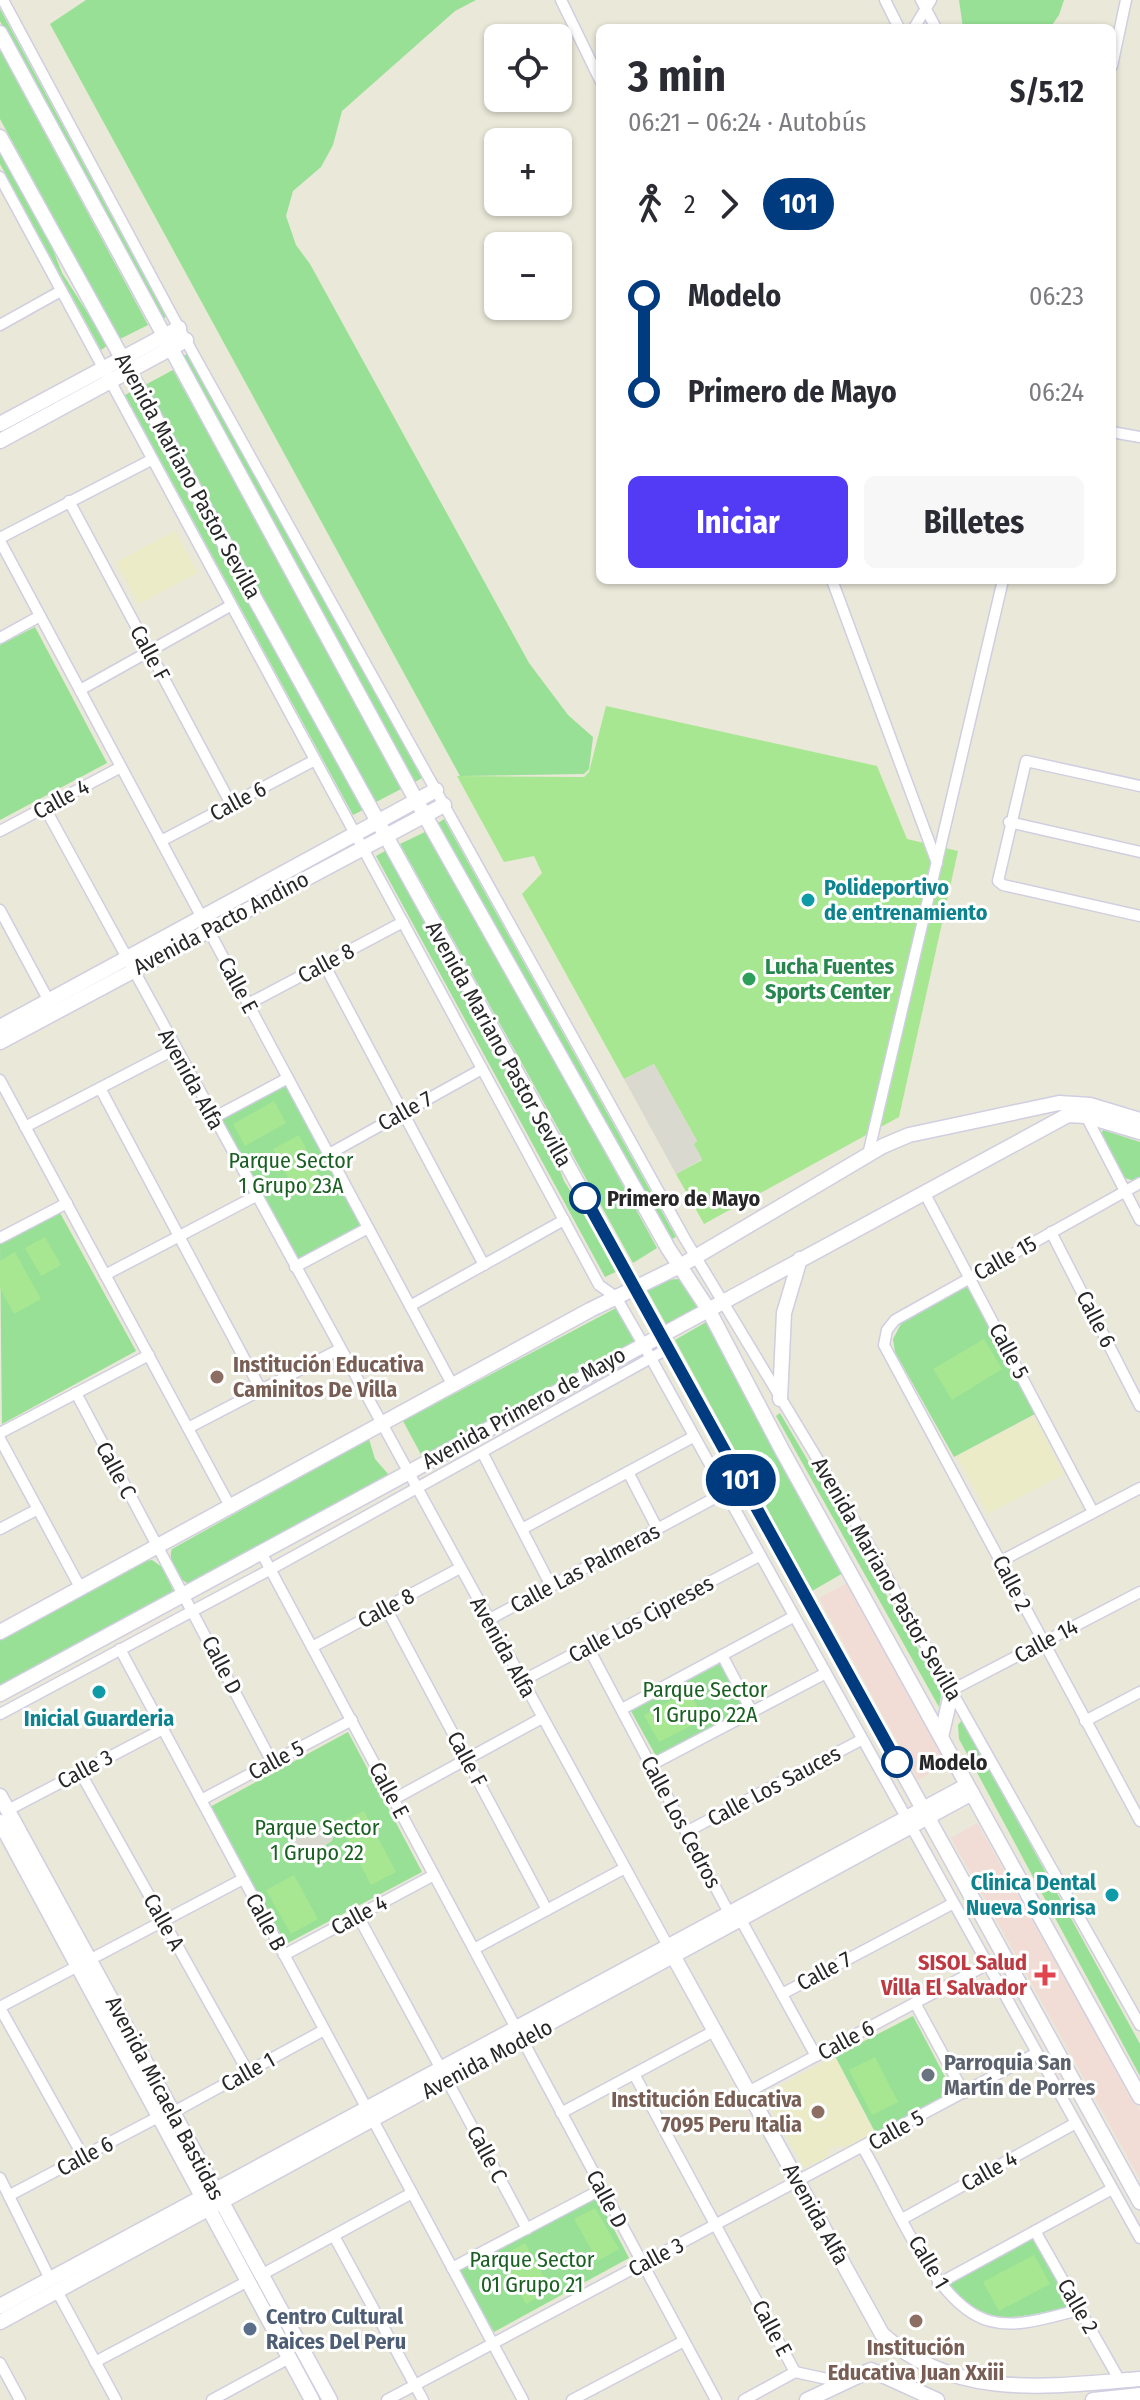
<!DOCTYPE html>
<html lang="es">
<meta charset="utf-8">
<style>
:root{--surface:#fff;--page:#f7f7f7;--text:#2b2b33;--muted:#7c7c81;--accent:#533af5}
body{margin:0;font-family:"Fira Sans Condensed",sans-serif;background:var(--page);color:var(--text);height:100vh;display:flex;flex-direction:column;font-size:30px;white-space:nowrap}
*{box-sizing:border-box;margin:0}
p{font-size:26px;color:var(--muted)}
.icon{flex:none;width:44px;height:44px;fill:none;stroke:currentColor;stroke-width:2;stroke-linecap:round;stroke-linejoin:round}
.map{position:relative;flex:1;overflow:hidden}
.details{position:absolute;left:596px;top:24px;width:520px;height:560px;display:flex;flex-direction:column;background:var(--surface);border-radius:12px;box-shadow:0 2px 6px #0004}
.details>*{flex:none}
.badge{padding:0 16px;border-radius:26px;font-size:28px;line-height:52px}
.buttons{position:absolute;left:484px;top:24px;display:grid;gap:16px}
.buttons a{display:grid;place-items:center;width:88px;height:88px;border-radius:12px;background:var(--surface);box-shadow:0 2px 6px #0004;font-size:40px}
.map>.badge{position:absolute;translate:-50% -50%;box-shadow:0 0 0 4px #fff}
.legs{display:flex;align-items:center;gap:12px;height:88px;padding:0 32px;font-size:26px}
.legs p{margin-inline-start:auto}
.head{display:flex;align-items:center;justify-content:space-between;height:136px;padding:0 32px}
h1{font-size:44px;font-weight:700;line-height:60px}
.button{display:flex;gap:16px;margin-top:auto;padding:16px 32px}
.button a{flex:1;height:92px;border-radius:12px;background:var(--accent);color:#fff;font-size:32px;font-weight:700;line-height:92px;text-align:center}
.button a+a{background:var(--page);color:var(--text)}
ul{padding:0 32px;list-style:none}
li{display:flex;align-items:center;gap:28px;height:96px;font-size:30px}
li i{display:grid;place-items:center;width:12px;height:100%;margin:0 10px;background:currentColor}
li i::after{content:'';width:20px;height:20px;margin:-10px;border:6px solid;border-radius:50%;background:var(--surface)}
li p{margin-inline-start:auto}
li:first-child i{background:linear-gradient(#0000 50%,currentColor 0)}
li:last-child i{background:linear-gradient(currentColor 50%,#0000 0)}
.map>svg:first-child{display:block}
.education{fill:#ebebc7}
.medical{fill:#f1ddd5}
.green{fill:#97e095}
.pitch{fill:#a7e791}
.plaza{fill:#dad9cf}
.lines{fill:none;stroke-linecap:round;stroke-linejoin:round}
.street-casing{stroke:#d0cee0;stroke-width:13}
.secondary-casing{stroke:#d0cee0;stroke-width:17}
.street{stroke:#fff;stroke-width:10}
.secondary{stroke:#fff;stroke-width:14}
.line-1-casing{stroke:#fff;stroke-width:18}
.line-1{stroke:#003b80;stroke-width:12}
.culture-dot{fill:#0f9aa8;stroke:#fff;stroke-width:3}
.leisure-dot{fill:#2e9e5b;stroke:#fff;stroke-width:3}
.stop-1-dot{fill:#fff;stroke:#003b80;stroke-width:4}
.education-dot{fill:#8d6e63;stroke:#fff;stroke-width:3}
.health-dot{fill:#e0444e;stroke:#fff;stroke-width:3}
.worship-dot{fill:#6b7280;stroke:#fff;stroke-width:3}
.service-dot{fill:#5c6f8a;stroke:#fff;stroke-width:3}
.labels{text-anchor:middle;dominant-baseline:central;stroke-width:6;stroke-linejoin:round;paint-order:stroke}
.street-label{font-size:22px;fill:#272727;stroke:#fff}
.culture-label{font-size:22px;font-weight:bold;fill:#0d838f;stroke:#fff;text-anchor:start}
.leisure-label{font-size:22px;font-weight:bold;fill:#27864d;stroke:#fff;text-anchor:start}
.park-label{font-size:22px;fill:#1a6022;stroke:#fff}
.stop-label{font-size:22px;font-weight:bold;fill:#272727;stroke:#fff;text-anchor:start}
.education-label{font-size:22px;font-weight:bold;fill:#785e54;stroke:#fff;text-anchor:start}
.health-label{font-size:22px;font-weight:bold;fill:#be3a42;stroke:#fff;text-anchor:end}
.worship-label{font-size:22px;font-weight:bold;fill:#5b616d;stroke:#fff;text-anchor:start}
.service-label{font-size:22px;font-weight:bold;fill:#4e5e75;stroke:#fff;text-anchor:start}
</style>
<div class="map">
<svg width="1140" height="2400" viewBox="0 0 1140 2400">
<rect width="100%" height="100%" fill="#eae8d8"/>
<g class="education">
<path d="M 175,531 L 198,573 L 139,604 L 116,562 Z"/>
<path d="M 1034,1416 L 1064,1474 L 988,1514 L 957,1456 Z"/>
<path d="M 831,2058 L 838,2061 L 874,2133 L 844,2148 L 837,2145 L 830,2149 L 828,2157 L 804,2168 L 766,2098 L 768,2093 Z"/>
</g>
<g class="medical">
<path d="M 849,1582 L 948,1763 L 918,1780 L 819,1598 Z"/>
<path d="M 977,1823 L 1140,2111 L 1140,2179 L 951,1838 Z"/>
</g>
<g class="green">
<path d="M 86,0 L 476,0 L 455,11 L 342,111 L 333,145 L 321,167 L 293,191 L 286,216 L 296,245 L 310,264 L 529,663 L 568,715 L 593,737 L 589,769 L 584,774 L 460,776 L 50,24 Z"/>
<path d="M 959,0 L 1064,0 L 1059,15 L 1050,28 L 963,28 Z"/>
<path d="M 0,9 L 166,317 L 160,320 L 0,21 Z"/>
<path d="M 0,50 L 148,325 L 120,339 L 0,119 Z"/>
<path d="M 0,146 L 46,232 L 62,273 L 108,345 L 101,350 L 0,164 Z"/>
<path d="M 187,354 L 422,778 L 415,782 L 180,358 Z"/>
<path d="M 173,370 L 403,788 L 376,802 L 145,385 Z"/>
<path d="M 133,391 L 363,810 L 353,815 L 125,395 Z"/>
<path d="M 35,627 L 107,763 L 0,820 L 0,645 Z"/>
<path d="M 444,819 L 676,1237 L 670,1240 L 438,823 Z"/>
<path d="M 429,830 L 657,1248 L 633,1263 L 400,844 Z"/>
<path d="M 387,850 L 547,1137 L 564,1181 L 620,1270 L 605,1277 L 376,856 Z"/>
<path d="M 285,1085 L 362,1226 L 296,1261 L 219,1120 Z"/>
<path d="M 1103,1130 L 1140,1142 L 1140,1178 L 1134,1181 L 1125,1178 L 1101,1134 Z"/>
<path d="M 59,1211 L 136,1351 L 2,1424 L 0,1244 Z"/>
<path d="M 679,1279 L 685,1284 L 699,1309 L 666,1324 L 647,1290 L 663,1280 Z"/>
<path d="M 967,1286 L 1035,1414 L 954,1457 L 895,1352 L 893,1339 L 902,1322 Z"/>
<path d="M 616,1308 L 620,1308 L 637,1341 L 423,1458 L 403,1421 Z"/>
<path d="M 708,1321 L 845,1572 L 812,1591 L 675,1340 Z"/>
<path d="M 780,1413 L 942,1690 L 939,1707 L 776,1416 Z"/>
<path d="M 369,1439 L 375,1459 L 389,1475 L 190,1584 C 178,1581 167,1560 172,1549 Z"/>
<path d="M 152,1560 L 162,1567 L 173,1590 L 171,1595 L 0,1686 L 0,1639 L 144,1561 Z"/>
<path d="M 721,1663 L 747,1709 L 656,1756 L 631,1711 Z"/>
<path d="M 962,1720 L 1140,2044 L 1140,2076 L 959,1739 L 958,1725 Z"/>
<path d="M 348,1732 L 422,1872 L 286,1944 L 210,1807 Z"/>
<path d="M 913,2016 L 954,2094 L 876,2134 L 835,2056 Z"/>
<path d="M 597,2197 L 629,2258 L 494,2332 L 459,2271 Z"/>
<path d="M 1035,2237 L 1072,2306 C 1013,2318 993,2330 946,2285 Z"/>
</g>
<g class="pitch">
<path d="M 606,706 L 877,766 L 907,839 L 958,851 L 899,1117 L 704,1224 L 676,1174 L 702,1160 L 693,1144 L 697,1141 L 654,1064 L 624,1079 L 522,894 L 542,873 L 534,856 L 504,862 L 457,776 L 584,777 L 589,772 Z"/>
<path d="M 274,1101 L 286,1123 L 245,1146 L 233,1124 Z"/>
<path d="M 299,1135 L 323,1182 L 297,1195 L 273,1149 Z"/>
<path d="M 45,1237 L 61,1265 L 41,1276 L 25,1248 Z"/>
<path d="M 15,1252 L 41,1299 L 14,1314 L 0,1288 L 0,1261 Z"/>
<path d="M 984,1339 L 1002,1369 L 952,1400 L 933,1369 Z"/>
<path d="M 689,1691 L 704,1719 L 659,1742 L 644,1715 Z"/>
<path d="M 364,1811 L 396,1872 L 371,1885 L 339,1823 Z"/>
<path d="M 294,1875 L 318,1919 L 291,1934 L 266,1890 Z"/>
<path d="M 875,2057 L 898,2102 L 872,2115 L 849,2070 Z"/>
<path d="M 595,2208 L 619,2249 L 598,2261 L 574,2219 Z"/>
<path d="M 525,2243 L 551,2290 L 526,2304 L 500,2257 Z"/>
<path d="M 1034,2255 L 1050,2284 L 999,2311 L 983,2282 Z"/>
</g>
<g class="plaza">
<path d="M 654,1064 L 697,1141 L 694,1144 L 702,1159 L 676,1174 L 624,1079 Z"/>
<path d="M 328,1824 L 336,1831 L 332,1841 L 312,1854 L 293,1855 L 290,1848 L 300,1833 Z"/>
</g>
<g class="lines">
<defs>
<g id="street">
<path d="M 3,0 L 179,328 L 685,1239 L 865,1538 L 1140,2025"/>
<path d="M 561,0 L 600,80"/>
<path d="M 885,0 L 899,28"/>
<path d="M 921,0 L 936,28"/>
<path d="M 914,28 L 931,0"/>
<path d="M 1112,66 L 1126,0"/>
<path d="M 0,177 L 599,1285 L 616,1297 L 643,1344 L 1140,2238"/>
<path d="M 0,325 L 59,292"/>
<path d="M 1112,432 L 1140,437"/>
<path d="M 69,501 L 231,804"/>
<path d="M 0,538 L 151,460"/>
<path d="M 0,541 L 453,1386"/>
<path d="M 832,580 L 937,863"/>
<path d="M 0,638 L 40,616"/>
<path d="M 80,690 L 230,606"/>
<path d="M 1140,786 L 1026,761 L 998,881 L 1003,885 L 1140,916"/>
<path d="M 45,808 L 668,1946"/>
<path d="M 1009,822 L 1140,852"/>
<path d="M 0,831 L 121,767"/>
<path d="M 161,841 L 315,760"/>
<path d="M 0,910 L 50,1003"/>
<path d="M 324,964 L 484,1265"/>
<path d="M 248,1004 L 403,922"/>
<path d="M 0,1080 L 231,1508"/>
<path d="M 100,1088 L 261,1390"/>
<path d="M 1086,1116 L 1140,1220"/>
<path d="M 213,1118 L 288,1078"/>
<path d="M 25,1127 L 175,1049"/>
<path d="M 329,1154 L 482,1069"/>
<path d="M 868,1155 L 1003,580"/>
<path d="M 1140,1183 L 895,1320 L 887,1330 L 884,1345 L 1140,1821"/>
<path d="M 924,1192 L 1093,1512"/>
<path d="M 1051,1232 L 1140,1406"/>
<path d="M 0,1238 L 67,1203"/>
<path d="M 295,1267 L 368,1228"/>
<path d="M 105,1275 L 256,1196"/>
<path d="M 410,1306 L 564,1220"/>
<path d="M 76,1393 L 272,1762"/>
<path d="M 188,1428 L 340,1349"/>
<path d="M 0,1433 L 149,1355"/>
<path d="M 0,1439 L 81,1589"/>
<path d="M 482,1452 L 551,1586"/>
<path d="M 628,1472 L 657,1528"/>
<path d="M 0,1529 L 38,1509"/>
<path d="M 522,1529 L 693,1437"/>
<path d="M 261,1552 L 516,2028"/>
<path d="M 1001,1561 L 1140,1488"/>
<path d="M 386,1608 L 547,1910"/>
<path d="M 488,1620 L 724,1493"/>
<path d="M 312,1647 L 460,1568"/>
<path d="M 588,1647 L 729,1913"/>
<path d="M 120,1649 L 367,2109"/>
<path d="M 722,1655 L 752,1712"/>
<path d="M 522,1681 L 759,1556"/>
<path d="M 952,1690 L 1140,1592"/>
<path d="M 622,1709 L 793,1617"/>
<path d="M 0,1714 L 271,1569 L 669,1348"/>
<path d="M 1085,1721 L 1140,1692"/>
<path d="M 651,1765 L 824,1674"/>
<path d="M 80,1772 L 248,2072"/>
<path d="M 394,1799 L 542,1718"/>
<path d="M 201,1800 L 352,1720"/>
<path d="M 8,1810 L 163,1729"/>
<path d="M 686,1832 L 861,1740"/>
<path d="M 358,1916 L 441,2069"/>
<path d="M 741,1920 L 816,2056"/>
<path d="M 474,1949 L 625,1868"/>
<path d="M 284,1955 L 434,1875"/>
<path d="M 782,1994 L 952,1904"/>
<path d="M 915,2003 L 964,2093"/>
<path d="M 0,2007 L 243,1879"/>
<path d="M 0,2008 L 84,2158"/>
<path d="M 522,2039 L 716,2400"/>
<path d="M 634,2074 L 795,2372"/>
<path d="M 447,2080 L 527,2229"/>
<path d="M 748,2092 L 986,1965"/>
<path d="M 172,2113 L 324,2030"/>
<path d="M 561,2113 L 714,2031"/>
<path d="M 373,2120 L 523,2400"/>
<path d="M 863,2148 C 893,2197 934,2307 990,2321 C 1019,2329 1051,2316 1080,2310"/>
<path d="M 0,2178 L 50,2279"/>
<path d="M 10,2195 L 160,2116"/>
<path d="M 904,2218 L 1074,2124"/>
<path d="M 1035,2231 L 1120,2381"/>
<path d="M 334,2236 L 423,2400"/>
<path d="M 452,2268 L 602,2189"/>
<path d="M 261,2275 L 412,2193"/>
<path d="M 938,2284 L 1112,2189"/>
<path d="M 57,2291 L 116,2400"/>
<path d="M 95,2362 L 248,2281"/>
<path d="M 0,2363 L 20,2400"/>
<path d="M 212,2400 L 289,2358"/>
<path d="M 387,2400 L 1035,2054"/>
<path d="M 572,2400 L 684,2341"/>
<path d="M 744,2400 L 795,2372 L 841,2382"/>
</g>
<g id="secondary">
<path d="M 0,33 L 410,789 L 668,1248 L 708,1309 L 782,1450 L 1140,2097"/>
<path d="M 0,137 L 1140,2202"/>
<path d="M 0,424 L 179,328"/>
<path d="M 0,441 L 186,340"/>
<path d="M 0,1027 L 436,790"/>
<path d="M 0,1042 L 444,805"/>
<path d="M 780,1399 L 784,1313 L 800,1259"/>
<path d="M 0,1632 L 590,1310 L 680,1266 L 883,1146 L 909,1135 L 1059,1103 L 1090,1105 L 1140,1120"/>
<path d="M 0,1694 L 1068,1115 L 1086,1116 L 1140,1132"/>
<path d="M 941,1737 L 952,1690"/>
<path d="M 0,1796 L 330,2400"/>
<path d="M 0,1822 L 312,2400"/>
<path d="M 670,1950 L 882,2334 C 954,2400 1045,2387 1140,2379"/>
<path d="M 0,2306 L 964,1787"/>
<path d="M 0,2322 L 972,1793"/>
<path d="M 807,2400 L 871,2370 L 937,2400"/>
<path d="M 1093,2400 L 1140,2395"/>
</g>
</defs>
<use href="#street" class="street-casing"/>
<use href="#secondary" class="secondary-casing"/>
<use href="#street" class="street"/>
<use href="#secondary" class="secondary"/>
</g>
<g class="lines">
<defs>
<path id="line-1" d="M 585,1198 L 897,1762"/>
</defs>
<use href="#line-1" class="line-1-casing"/>
<use href="#line-1" class="line-1"/>
</g>
<g class="culture-dot">
<circle cx="808" cy="900" r="8"/>
<circle cx="99" cy="1692" r="8"/>
<circle cx="1112" cy="1895" r="8"/>
</g>
<circle class="leisure-dot" cx="749" cy="979" r="8"/>
<g class="stop-1-dot">
<circle cx="585" cy="1198" r="14"/>
<circle cx="897" cy="1762" r="14"/>
</g>
<g class="education-dot">
<circle cx="217" cy="1377" r="8"/>
<circle cx="818" cy="2112" r="8"/>
<circle cx="916" cy="2321" r="8"/>
</g>
<path class="health-dot" d="M1041 1963h8v8h8v8h-8v8h-8v-8h-8v-8h8z"/>
<circle class="worship-dot" cx="928" cy="2075" r="8"/>
<circle class="service-dot" cx="250" cy="2329" r="8"/>
<g class="labels">
<g class="street-label">
<text transform="translate(188 476) rotate(61)">Avenida Mariano Pastor Sevilla</text>
<text transform="translate(150 653) rotate(62)">Calle F</text>
<text transform="translate(61 799) rotate(-28)">Calle 4</text>
<text transform="translate(238 801) rotate(-28)">Calle 6</text>
<text transform="translate(221 923) rotate(-28)">Avenida Pacto Andino</text>
<text transform="translate(326 963) rotate(-28)">Calle 8</text>
<text transform="translate(238 985) rotate(62)">Calle E</text>
<text transform="translate(499 1044) rotate(61)">Avenida Mariano Pastor Sevilla</text>
<text transform="translate(191 1079) rotate(61)">Avenida Alfa</text>
<text transform="translate(405 1111) rotate(-29)">Calle 7</text>
<text transform="translate(1005 1258) rotate(-29)">Calle 15</text>
<text transform="translate(1096 1319) rotate(63)">Calle 6</text>
<text transform="translate(1009 1351) rotate(62)">Calle 5</text>
<text transform="translate(524 1408) rotate(-29)">Avenida Primero de Mayo</text>
<text transform="translate(116 1470) rotate(62)">Calle C</text>
<text transform="translate(585 1568) rotate(-28)">Calle Las Palmeras</text>
<text transform="translate(887 1579) rotate(60)">Avenida Mariano Pastor Sevilla</text>
<text transform="translate(1012 1583) rotate(63)">Calle 2</text>
<text transform="translate(386 1608) rotate(-28)">Calle 8</text>
<text transform="translate(641 1619) rotate(-28)">Calle Los Cipreses</text>
<text transform="translate(1046 1641) rotate(-28)">Calle 14</text>
<text transform="translate(503 1647) rotate(61)">Avenida Alfa</text>
<text transform="translate(222 1665) rotate(63)">Calle D</text>
<text transform="translate(467 1759) rotate(62)">Calle F</text>
<text transform="translate(276 1760) rotate(-28)">Calle 5</text>
<text transform="translate(85 1769) rotate(-28)">Calle 3</text>
<text transform="translate(774 1786) rotate(-28)">Calle Los Sauces</text>
<text transform="translate(389 1790) rotate(62)">Calle E</text>
<text transform="translate(681 1822) rotate(62)">Calle Los Cedros</text>
<text transform="translate(359 1915) rotate(-28)">Calle 4</text>
<text transform="translate(164 1922) rotate(61)">Calle A</text>
<text transform="translate(266 1922) rotate(62)">Calle B</text>
<text transform="translate(824 1971) rotate(-28)">Calle 7</text>
<text transform="translate(846 2040) rotate(-28)">Calle 6</text>
<text transform="translate(487 2059) rotate(-28)">Avenida Modelo</text>
<text transform="translate(248 2072) rotate(-29)">Calle 1</text>
<text transform="translate(165 2098) rotate(62)">Avenida Micaela Bastidas</text>
<text transform="translate(896 2130) rotate(-29)">Calle 5</text>
<text transform="translate(487 2154) rotate(62)">Calle C</text>
<text transform="translate(85 2156) rotate(-28)">Calle 6</text>
<text transform="translate(989 2171) rotate(-29)">Calle 4</text>
<text transform="translate(607 2199) rotate(62)">Calle D</text>
<text transform="translate(816 2214) rotate(61)">Avenida Alfa</text>
<text transform="translate(656 2257) rotate(-28)">Calle 3</text>
<text transform="translate(929 2262) rotate(59)">Calle 1</text>
<text transform="translate(1078 2306) rotate(60)">Calle 2</text>
<text transform="translate(772 2328) rotate(62)">Calle E</text>
</g>
<g class="culture-label">
<text x="824" y="887">Polideportivo<tspan x="824" dy="25">de entrenamiento</tspan></text>
<text x="99" y="1718" text-anchor="middle">Inicial Guarderia</text>
<text x="1096" y="1882" text-anchor="end">Clinica Dental<tspan x="1096" dy="25">Nueva Sonrisa</tspan></text>
</g>
<g class="leisure-label">
<text x="765" y="966">Lucha Fuentes<tspan x="765" dy="25">Sports Center</tspan></text>
</g>
<g class="park-label">
<text x="291" y="1160">Parque Sector<tspan x="291" dy="25">1 Grupo 23A</tspan></text>
<text x="705" y="1689">Parque Sector<tspan x="705" dy="25">1 Grupo 22A</tspan></text>
<text x="317" y="1827">Parque Sector<tspan x="317" dy="25">1 Grupo 22</tspan></text>
<text x="532" y="2259">Parque Sector<tspan x="532" dy="25">01 Grupo 21</tspan></text>
</g>
<g class="stop-label">
<text x="607" y="1198">Primero de Mayo</text>
<text x="919" y="1762">Modelo</text>
</g>
<g class="education-label">
<text x="233" y="1364">Institución Educativa<tspan x="233" dy="25">Caminitos De Villa</tspan></text>
<text x="802" y="2099" text-anchor="end">Institución Educativa<tspan x="802" dy="25">7095 Peru Italia</tspan></text>
<text x="916" y="2347" text-anchor="middle">Institución<tspan x="916" dy="25">Educativa Juan Xxiii</tspan></text>
</g>
<g class="health-label">
<text x="1027" y="1962">SISOL Salud<tspan x="1027" dy="25">Villa El Salvador</tspan></text>
</g>
<g class="worship-label">
<text x="944" y="2062">Parroquia San<tspan x="944" dy="25">Martín de Porres</tspan></text>
</g>
<g class="service-label">
<text x="266" y="2316">Centro Cultural<tspan x="266" dy="25">Raices Del Peru</tspan></text>
</g>
</g>
</svg>
<div class="buttons">
<a><svg class="icon" aria-label="locate" viewBox="0 0 24 24"><circle cx="12" cy="12" r="6"/><path d="M12 2v4M12 18v4M2 12h4M18 12h4"/></svg></a>
<a>+</a>
<a>−</a>
</div>
<b class="badge" style="left:741px;top:1480px;background:#003b80;color:#fff">101</b>
<section class="details">
<div class="head"><div><h1>3 min</h1><p>06:21 – 06:24 · Autobús</p></div><b>S/5.12</b></div>
<div class="legs"><svg class="icon" aria-label="walk" viewBox="0 0 24 24"><circle cx="13" cy="4" r="2"/><path d="M13 8l-2 6 4 7M11 14l-3 7M7 12l3-4h3l4 4"/></svg>2<svg class="icon" aria-label="forward" viewBox="0 0 24 24"><path d="M9 5l7 7-7 7"/></svg><b class="badge" style="background:#003b80;color:#fff">101</b></div>
<ul>
<li><i style="color:#003b80"></i><b>Modelo</b><p>06:23</p></li>
<li><i style="color:#003b80"></i><b>Primero de Mayo</b><p>06:24</p></li>
</ul>
<div class="button"><a>Iniciar</a><a>Billetes</a></div>
</section>
</div>
